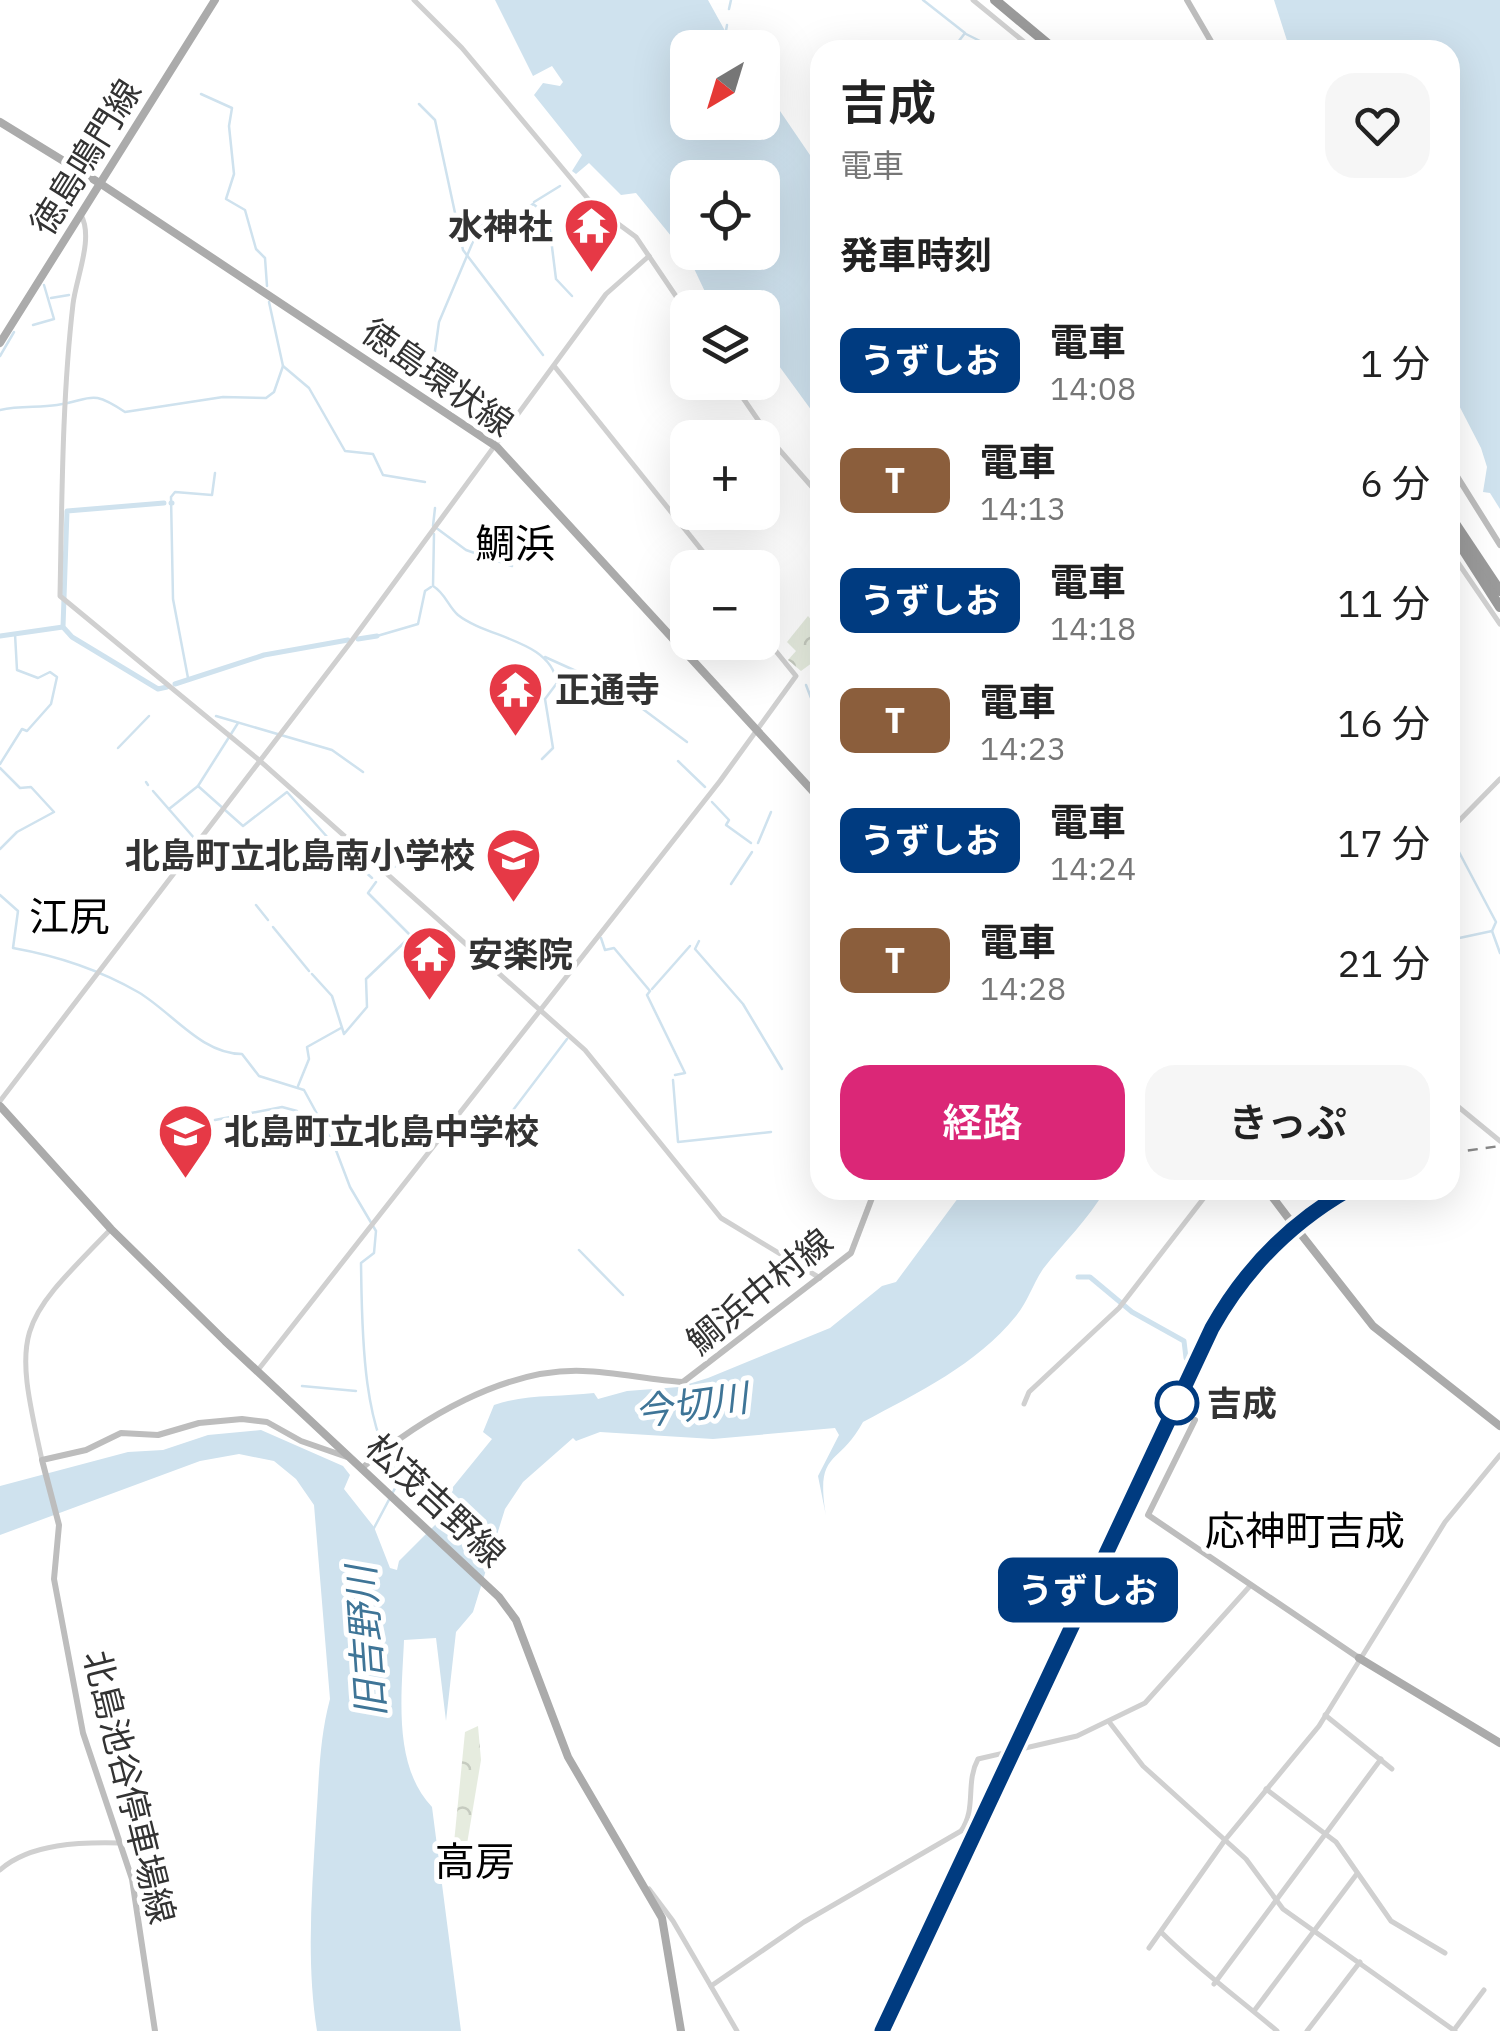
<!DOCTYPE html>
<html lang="ja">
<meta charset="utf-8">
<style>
:root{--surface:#fff;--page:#f6f6f6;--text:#222;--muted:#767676;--accent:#db2777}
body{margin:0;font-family:"IBM Plex Sans","Noto Sans JP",sans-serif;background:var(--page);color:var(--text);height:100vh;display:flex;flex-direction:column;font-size:38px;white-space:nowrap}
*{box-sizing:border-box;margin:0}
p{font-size:32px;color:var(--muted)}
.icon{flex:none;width:55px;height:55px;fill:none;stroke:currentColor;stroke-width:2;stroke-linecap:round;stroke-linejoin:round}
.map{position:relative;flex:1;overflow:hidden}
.panel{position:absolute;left:810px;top:40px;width:650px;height:1160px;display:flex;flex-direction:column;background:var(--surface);border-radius:30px;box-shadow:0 10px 40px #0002}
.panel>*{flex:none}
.badge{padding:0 20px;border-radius:15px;font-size:35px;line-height:65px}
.needle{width:65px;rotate:218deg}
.tools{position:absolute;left:670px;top:30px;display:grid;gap:20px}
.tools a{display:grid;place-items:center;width:110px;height:110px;border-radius:20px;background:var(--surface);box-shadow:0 10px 40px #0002;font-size:50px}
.map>.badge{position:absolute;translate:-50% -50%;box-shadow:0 0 0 5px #fff}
h2{padding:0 30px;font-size:38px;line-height:90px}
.round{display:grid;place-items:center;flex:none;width:105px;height:105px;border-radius:30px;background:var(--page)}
.headline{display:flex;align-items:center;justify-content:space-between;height:170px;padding:0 30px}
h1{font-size:48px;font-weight:600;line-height:75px}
.action{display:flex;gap:20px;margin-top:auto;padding:20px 30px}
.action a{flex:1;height:115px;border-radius:30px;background:var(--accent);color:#fff;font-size:40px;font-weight:600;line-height:115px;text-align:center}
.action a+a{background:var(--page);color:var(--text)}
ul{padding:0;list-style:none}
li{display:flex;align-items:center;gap:30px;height:120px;padding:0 30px}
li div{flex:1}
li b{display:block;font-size:38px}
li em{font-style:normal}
li .badge{min-width:110px;font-weight:700;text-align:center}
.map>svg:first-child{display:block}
.forest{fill:url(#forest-crowns)}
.water{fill:#cfe2ee;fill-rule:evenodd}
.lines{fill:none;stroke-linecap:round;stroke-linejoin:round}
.stream{stroke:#cfe2ee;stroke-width:2.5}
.canal{stroke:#cfe2ee;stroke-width:5}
.tertiary{stroke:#d0d0d0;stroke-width:5}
.secondary{stroke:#bdbdbd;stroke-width:6}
.primary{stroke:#ababab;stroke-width:8}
.motorway{stroke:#9a9a9a;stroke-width:10}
.rail{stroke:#888;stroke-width:2.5;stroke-dasharray:10 8;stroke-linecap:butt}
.primary-bridge{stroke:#ababab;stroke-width:8}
.line-casing{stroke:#fff;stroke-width:22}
.line{stroke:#003b80;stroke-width:15}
.stop-dot{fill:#fff;stroke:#003b80;stroke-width:5}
.labels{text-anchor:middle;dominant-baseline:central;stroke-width:10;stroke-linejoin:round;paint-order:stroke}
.street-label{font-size:35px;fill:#333;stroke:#fff}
.poi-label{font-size:35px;font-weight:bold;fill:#333;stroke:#fff;text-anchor:start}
.stop-label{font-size:35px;font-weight:bold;fill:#333;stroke:#fff;text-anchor:start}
.water-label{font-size:38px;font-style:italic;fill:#3f7597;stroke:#fff}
.quarter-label{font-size:40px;fill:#000;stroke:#fff}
</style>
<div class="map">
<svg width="1500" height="2031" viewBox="0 0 1500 2031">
<defs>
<pattern id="forest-crowns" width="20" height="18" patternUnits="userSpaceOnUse" patternTransform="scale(2.5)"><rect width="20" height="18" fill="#e6ecdf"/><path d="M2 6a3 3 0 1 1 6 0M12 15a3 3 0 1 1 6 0" fill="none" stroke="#c6cbc0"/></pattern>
</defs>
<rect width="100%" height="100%" fill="#fff"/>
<g class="forest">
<path d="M 808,616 L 820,630 L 820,657 L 801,671 L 788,660 L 796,651 L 787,642 Z"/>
<path d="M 478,1726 L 481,1760 L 464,1862 L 452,1863 L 465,1732 Z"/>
</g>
<g class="water">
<path d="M 495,0 L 708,0 L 734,47 L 688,48 L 688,122 L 762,122 L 763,86 L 812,158 L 820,162 L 820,422 L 763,344 L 762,308 L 729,307 L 708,298 L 689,258 L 636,193 L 621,195 L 589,163 L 576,174 L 572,171 L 582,155 L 534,95 L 543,83 L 560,86 L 563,82 L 552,66 L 533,76 ZM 688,178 L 762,178 L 762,252 L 688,252 Z"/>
<path d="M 1274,0 L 1500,0 L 1500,509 L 1490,493 L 1483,492 L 1487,467 L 1481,448 L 1450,388 L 1450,50 L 1290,50 Z"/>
<path d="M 964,1190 L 1105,1190 C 1088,1220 1064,1242 1043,1269 C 1033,1284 1028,1301 1016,1316 C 976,1365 919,1392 863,1422 C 838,1468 815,1449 826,1516 L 818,1476 L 839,1435 L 835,1428 L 713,1439 L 600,1432 L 576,1441 L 573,1438 L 523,1482 L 505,1509 L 473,1612 L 456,1632 L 446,1721 L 436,1638 L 404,1640 C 402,1693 392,1765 432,1807 L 461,2031 L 317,2031 C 306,1961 312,1892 316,1822 C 319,1781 319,1740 330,1699 L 314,1505 L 296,1479 L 274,1461 L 239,1454 L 200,1461 L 0,1535 L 0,1486 L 128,1452 L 163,1450 L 208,1435 L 261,1430 L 343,1466 L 350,1475 L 344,1489 L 374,1527 L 390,1568 L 397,1570 L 399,1561 L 436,1524 L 444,1498 L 492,1439 L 483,1432 L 494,1405 C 526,1394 560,1397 594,1393 L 598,1399 L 627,1391 L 679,1387 L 708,1378 L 830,1328 L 882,1286 L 896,1282 Z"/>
</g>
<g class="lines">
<g class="stream">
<path d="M 923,0 L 965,33 L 952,50"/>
<path d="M 729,9 L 731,0"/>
<path d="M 966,34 L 998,50"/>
<path d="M 725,36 L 727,25"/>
<path d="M 201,94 L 232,108 L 229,126 L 234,174 L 226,199 L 245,210 L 256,249 L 265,258 L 267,286"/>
<path d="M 419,104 L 435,120 L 463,250 L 543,355"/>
<path d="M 534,202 L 560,186"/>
<path d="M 51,298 L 69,295"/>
<path d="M 269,302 L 283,366 L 309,388 L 345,451 L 373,454 L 383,475 L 425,482"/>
<path d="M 33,325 L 54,319 L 44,285"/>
<path d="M 0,356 L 14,332"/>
<path d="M 429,394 L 439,322 L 480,225 L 519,214 L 533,204 L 548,215 L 556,279 L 572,296"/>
<path d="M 0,410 C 20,405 38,408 57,405 C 92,400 89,388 125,412 L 223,397 L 266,398 L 274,392 L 283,366"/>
<path d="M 433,526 L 435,508"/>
<path d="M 435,527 L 466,550 L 512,566"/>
<path d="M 434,534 L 433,586 C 445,593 448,606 458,615 C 487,638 551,640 557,683 L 545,699 L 553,748 L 542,759"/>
<path d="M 1450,587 L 1450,595"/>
<path d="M 377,636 L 418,624 L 425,591 L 431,587"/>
<path d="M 545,657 L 616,689 L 687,742"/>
<path d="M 188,678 L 173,599 L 171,497 L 175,492 L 212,495 L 215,473"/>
<path d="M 806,685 L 820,721"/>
<path d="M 216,716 L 332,750 L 363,772"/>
<path d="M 118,748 L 149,716"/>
<path d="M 678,761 L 705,787"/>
<path d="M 0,764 L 22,729 L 27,731 L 51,704 L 57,677 L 50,672 L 38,678 L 17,670 L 15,634"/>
<path d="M 0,768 L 20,788 L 31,787 L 54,812 L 17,832 L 0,849"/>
<path d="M 146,782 L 148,785"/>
<path d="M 198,786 L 243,826 L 287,792 L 329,839 L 372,878"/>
<path d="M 153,791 L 195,839"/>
<path d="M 712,802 L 729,820 L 726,825 L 751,843"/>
<path d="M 169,809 L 198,786 L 238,723"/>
<path d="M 1450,835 L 1496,922 L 1492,931"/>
<path d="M 758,843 L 771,812"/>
<path d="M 201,845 L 226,870"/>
<path d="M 390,869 L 451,839"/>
<path d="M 731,884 L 752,852"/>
<path d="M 0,895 L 18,911 L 13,948 C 58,956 98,969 138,992 C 172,1012 201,1054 242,1054 L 259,1076 L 304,1090 L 334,1145 L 350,1187 L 376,1231 L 374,1253 L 361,1263 C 362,1322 361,1433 401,1477 L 374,1528"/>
<path d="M 256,905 L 268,920"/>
<path d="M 273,927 L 309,971"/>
<path d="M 601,938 L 605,950 L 614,948 L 650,991 L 647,995 L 685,1073 L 675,1075"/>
<path d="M 1450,940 L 1492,931 L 1500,953"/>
<path d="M 699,941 L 695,949 L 743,1004 L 782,1069"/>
<path d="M 312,974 L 332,996 L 344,1034 L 367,1007 L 366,979 L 411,936 L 368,893 L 376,882"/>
<path d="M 652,989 L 690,946"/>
<path d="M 673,1080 L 678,1142 L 771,1132"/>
<path d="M 298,1086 L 309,1059 L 307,1047 L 341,1028"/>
<path d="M 215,1120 L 282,1107 L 297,1111"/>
<path d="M 504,1122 L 567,1039"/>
<path d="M 579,1250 L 623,1295"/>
<path d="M 302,1386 L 356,1391"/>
</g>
<g class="canal">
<path d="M 164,503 L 67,511 L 63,627 L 72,637 L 158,689 L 167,687"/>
<path d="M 171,503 L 172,503"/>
<path d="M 0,636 L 63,627"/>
<path d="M 358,639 L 377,636"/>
<path d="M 175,684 L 264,655 L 348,640"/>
<path d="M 1078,1277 L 1090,1277 L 1132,1312 L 1184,1341 L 1186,1358"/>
</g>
<g class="tertiary">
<path d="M 414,0 L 462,48 L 594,206 L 636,237 L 688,314"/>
<path d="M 973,0 L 1034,50"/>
<path d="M 81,215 C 94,238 76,278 73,304 C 62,399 62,499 60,596 L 259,760 L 585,1050 L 721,1218 L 820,1278"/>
<path d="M 555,367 L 716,568"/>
<path d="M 732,382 L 776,446 L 820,496"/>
<path d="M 1450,551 L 1500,624"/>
<path d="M 1450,830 L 1500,779"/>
<path d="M 1450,1100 L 1500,1141"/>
<path d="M 0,1101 L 350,643 L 606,294 L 649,256"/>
<path d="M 258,1370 L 720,781 L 796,676 L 762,634"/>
<path d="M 1024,1404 L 1029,1392 L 1119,1308 L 1210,1190"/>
<path d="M 42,1460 C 12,1327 17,1325 111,1229"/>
<path d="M 1325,1715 L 1392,1769"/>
<path d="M 1110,1723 L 1143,1766 L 1246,1859 L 1283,1909 L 1455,2031"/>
<path d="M 1266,1789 L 1336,1842 L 1391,1921 L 1445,1953"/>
<path d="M 0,1870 C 30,1843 82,1842 120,1843"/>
<path d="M 649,1889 L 673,1921 L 737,2031"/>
<path d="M 1161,1932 C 1198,1969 1237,1997 1277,2031"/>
<path d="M 1149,1948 L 1225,1840 L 1319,1726 L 1445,1522 L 1500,1455"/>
<path d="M 1214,1984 L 1381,1759"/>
<path d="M 711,1986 L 804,1922 L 961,1831 C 977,1808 965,1783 978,1759 L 1077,1736 L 1145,1703 L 1250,1586"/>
<path d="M 1254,2011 L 1356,1875"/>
<path d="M 1454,2030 L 1484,1990"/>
<path d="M 1307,2031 L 1360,1962"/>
</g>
<g class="secondary">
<path d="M 1187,0 L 1216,50"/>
<path d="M 1450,465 L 1500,545"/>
<path d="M 1195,1420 L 1148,1515 L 1359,1658"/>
<path d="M 362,1468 C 420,1419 504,1368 583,1371 C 617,1372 650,1380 683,1382 L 851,1253 L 875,1190"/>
<path d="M 155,2031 L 132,1879 L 83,1733 L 54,1579 L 59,1525 L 42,1460 L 86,1450 L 121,1433 L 158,1435 L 199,1423 L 242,1419 L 267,1422 L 301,1441 L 347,1457"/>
</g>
<g class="primary">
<path d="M 0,122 L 101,184 L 497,447 L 820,799"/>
<path d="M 0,343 L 215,0"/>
<path d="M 0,1106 L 111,1229 L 225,1341 L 499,1597 L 516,1620 L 568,1757 L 662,1918 L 681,2031"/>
<path d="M 1267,1190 L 1289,1219"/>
<path d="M 1300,1233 L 1373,1326 L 1500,1426"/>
<path d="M 1359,1658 L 1500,1743"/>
</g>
<g class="motorway">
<path d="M 995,0 L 1055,50"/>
<path d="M 1450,516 L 1500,591"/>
<path d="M 1450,529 L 1500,607"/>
</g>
<g class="rail">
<path d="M 1450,1153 L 1500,1146"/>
<path d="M 882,2031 L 1212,1328 C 1246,1269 1288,1224 1348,1190"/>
</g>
<path class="primary-bridge" d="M 1289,1219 L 1300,1233"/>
</g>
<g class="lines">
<defs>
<path id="line" d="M 882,2031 L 1212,1328 C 1245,1269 1289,1224 1348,1190"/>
</defs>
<use href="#line" class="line-casing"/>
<use href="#line" class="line"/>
</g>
<defs>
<symbol id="temple-pin" viewBox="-11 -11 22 30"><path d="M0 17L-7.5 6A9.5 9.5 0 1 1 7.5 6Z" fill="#e63946" stroke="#fff"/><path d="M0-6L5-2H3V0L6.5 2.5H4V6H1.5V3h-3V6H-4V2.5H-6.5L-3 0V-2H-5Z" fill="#fff"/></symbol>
<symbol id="school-pin" viewBox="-11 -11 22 30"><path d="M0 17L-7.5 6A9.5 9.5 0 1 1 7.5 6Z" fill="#e63946" stroke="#fff"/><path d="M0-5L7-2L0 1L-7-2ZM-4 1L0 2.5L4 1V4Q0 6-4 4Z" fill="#fff"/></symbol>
</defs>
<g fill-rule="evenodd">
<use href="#temple-pin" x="560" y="194" width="63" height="86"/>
<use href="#temple-pin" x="484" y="658" width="63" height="86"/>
<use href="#school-pin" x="482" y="824" width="63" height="86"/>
<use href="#temple-pin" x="398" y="922" width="63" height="86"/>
<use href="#school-pin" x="154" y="1100" width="63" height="86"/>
</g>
<circle class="stop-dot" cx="1177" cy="1403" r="20"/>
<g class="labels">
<g class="street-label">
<text transform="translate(85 157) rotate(-58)">徳島鳴門線</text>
<text transform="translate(438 377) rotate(35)">徳島環状線</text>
<text transform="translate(759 1291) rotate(-39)">鯛浜中村線</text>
<text transform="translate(436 1500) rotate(43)">松茂吉野線</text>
<text transform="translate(130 1787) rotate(76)">北島池谷停車場線</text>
</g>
<g class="poi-label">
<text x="553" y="226" text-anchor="end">水神社</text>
<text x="555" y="689">正通寺</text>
<text x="475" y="855" text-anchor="end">北島町立北島南小学校</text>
<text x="468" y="954">安楽院</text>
<text x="224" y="1131">北島町立北島中学校</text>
</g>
<g class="stop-label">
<text x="1207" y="1403">吉成</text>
</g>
<g class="water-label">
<text transform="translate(691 1404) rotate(-8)">今切川</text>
<text transform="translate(365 1642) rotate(-94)">旧吉野川</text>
</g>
<g class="quarter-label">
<text x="515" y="543">鯛浜</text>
<text x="69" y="916">江尻</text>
<text x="1305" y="1530">応神町吉成</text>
<text x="475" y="1861">高房</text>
</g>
</g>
</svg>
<div class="tools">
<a><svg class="needle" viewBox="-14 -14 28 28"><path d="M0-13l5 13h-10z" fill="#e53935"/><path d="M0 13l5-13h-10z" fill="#767676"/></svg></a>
<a><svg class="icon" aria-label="locate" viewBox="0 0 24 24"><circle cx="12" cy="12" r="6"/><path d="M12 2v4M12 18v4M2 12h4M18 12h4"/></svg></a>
<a><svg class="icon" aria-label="layers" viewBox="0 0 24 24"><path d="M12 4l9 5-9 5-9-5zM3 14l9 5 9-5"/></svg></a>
<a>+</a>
<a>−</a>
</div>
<b class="badge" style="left:1088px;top:1590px;background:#003b80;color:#fff">うずしお</b>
<section class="panel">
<div class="headline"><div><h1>吉成</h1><p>電車</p></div><a class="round"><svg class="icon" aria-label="heart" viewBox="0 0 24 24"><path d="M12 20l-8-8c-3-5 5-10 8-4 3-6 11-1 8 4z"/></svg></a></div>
<h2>発車時刻</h2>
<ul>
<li><span class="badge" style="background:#003b80;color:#fff">うずしお</span><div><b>電車</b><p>14:08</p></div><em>1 分</em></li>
<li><span class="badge" style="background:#8b5e3c;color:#fff">T</span><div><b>電車</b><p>14:13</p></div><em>6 分</em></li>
<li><span class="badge" style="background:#003b80;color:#fff">うずしお</span><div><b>電車</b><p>14:18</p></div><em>11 分</em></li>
<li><span class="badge" style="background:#8b5e3c;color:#fff">T</span><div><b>電車</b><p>14:23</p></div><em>16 分</em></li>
<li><span class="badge" style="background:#003b80;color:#fff">うずしお</span><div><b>電車</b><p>14:24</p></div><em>17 分</em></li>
<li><span class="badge" style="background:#8b5e3c;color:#fff">T</span><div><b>電車</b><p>14:28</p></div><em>21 分</em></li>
</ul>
<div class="action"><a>経路</a><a>きっぷ</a></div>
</section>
</div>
